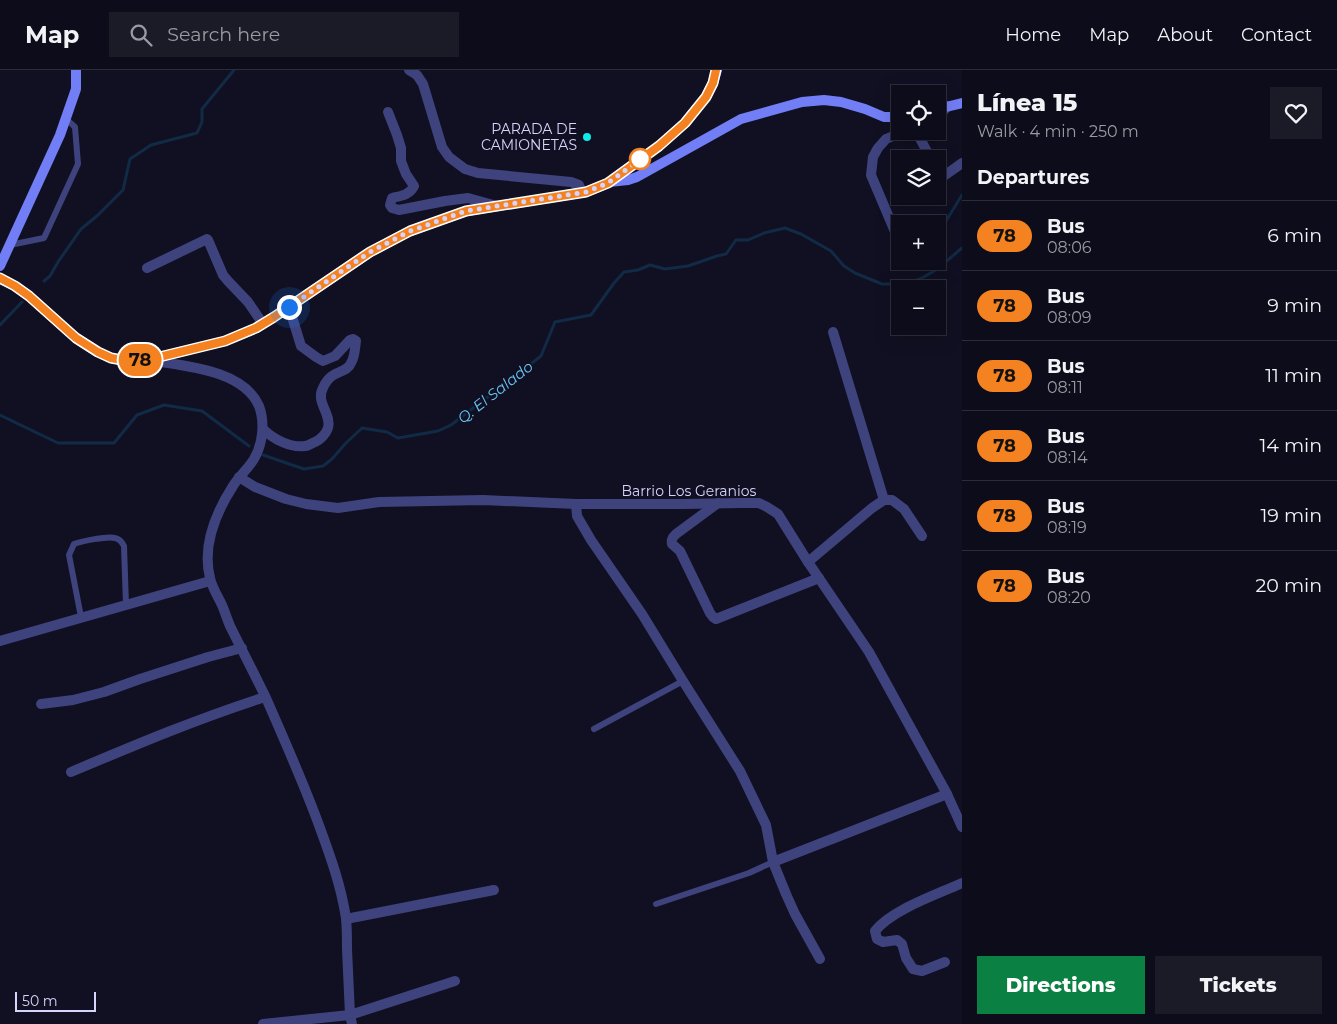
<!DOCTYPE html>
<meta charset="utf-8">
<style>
:root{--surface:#0d0c1a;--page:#1b1a27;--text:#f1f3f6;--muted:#9a9ba2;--line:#2d2c39;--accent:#0b8043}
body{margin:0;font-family:Montserrat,sans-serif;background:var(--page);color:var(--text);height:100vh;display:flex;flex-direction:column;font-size:19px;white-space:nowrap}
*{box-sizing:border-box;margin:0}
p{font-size:16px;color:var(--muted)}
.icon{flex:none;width:28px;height:28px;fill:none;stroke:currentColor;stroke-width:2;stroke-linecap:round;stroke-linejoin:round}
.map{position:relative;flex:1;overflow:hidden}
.panel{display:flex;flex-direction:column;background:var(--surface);width:375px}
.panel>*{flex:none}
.badge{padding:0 10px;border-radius:16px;font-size:18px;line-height:32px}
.controls{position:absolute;left:891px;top:15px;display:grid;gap:10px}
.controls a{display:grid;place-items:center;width:55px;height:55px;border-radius:0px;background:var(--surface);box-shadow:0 5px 20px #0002,0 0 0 1px var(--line);font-size:25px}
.scale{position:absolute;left:15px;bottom:12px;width:81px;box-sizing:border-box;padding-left:5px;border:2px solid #d4d4fc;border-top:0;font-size:14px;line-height:18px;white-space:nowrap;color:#d4d4fc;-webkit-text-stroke:4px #111022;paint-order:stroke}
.you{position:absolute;width:25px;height:25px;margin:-12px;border:4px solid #fff;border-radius:50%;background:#1a73e8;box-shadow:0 0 0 8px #1a73e833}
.map>.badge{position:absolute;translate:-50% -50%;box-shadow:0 0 0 2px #fff}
h2{padding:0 15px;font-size:19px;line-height:45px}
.round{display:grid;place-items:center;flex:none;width:52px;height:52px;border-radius:0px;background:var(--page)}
.headline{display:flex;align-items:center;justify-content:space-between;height:85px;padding:0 15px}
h1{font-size:24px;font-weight:800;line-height:38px}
.primary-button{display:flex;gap:10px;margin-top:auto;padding:10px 15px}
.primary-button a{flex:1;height:58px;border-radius:0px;background:var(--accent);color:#fff;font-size:20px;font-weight:800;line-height:58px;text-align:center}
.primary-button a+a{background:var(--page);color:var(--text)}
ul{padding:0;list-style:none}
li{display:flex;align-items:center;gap:15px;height:70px;padding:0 15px;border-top:1px solid var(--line)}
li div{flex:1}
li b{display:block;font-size:19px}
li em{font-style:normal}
li .badge{min-width:55px;font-weight:700;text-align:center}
header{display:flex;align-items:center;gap:30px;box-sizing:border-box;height:70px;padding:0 25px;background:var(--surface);border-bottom:1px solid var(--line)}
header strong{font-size:24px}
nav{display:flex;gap:28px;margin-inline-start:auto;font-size:18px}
.search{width:350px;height:45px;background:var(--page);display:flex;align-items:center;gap:12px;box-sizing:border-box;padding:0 18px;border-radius:0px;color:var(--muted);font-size:19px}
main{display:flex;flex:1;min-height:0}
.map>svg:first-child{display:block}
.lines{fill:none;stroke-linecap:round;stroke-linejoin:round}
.stream{stroke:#112a45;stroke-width:3}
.lane{stroke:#3e437e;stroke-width:6}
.street{stroke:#3e437e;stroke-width:10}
.secondary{stroke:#727ef5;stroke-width:10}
.line-casing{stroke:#fff;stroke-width:11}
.line{stroke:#f58220;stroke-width:8}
.walk{stroke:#d4d4fc;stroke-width:5;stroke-dasharray:0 9}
.poi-dot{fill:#11ebe8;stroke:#111022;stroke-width:2}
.stop-dot{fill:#fff;stroke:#f58220;stroke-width:2.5}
.labels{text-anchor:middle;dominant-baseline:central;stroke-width:4;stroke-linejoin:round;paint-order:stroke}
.poi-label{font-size:14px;fill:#d4d4fc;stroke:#111022;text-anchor:end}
.street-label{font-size:14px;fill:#d4d4fc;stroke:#111022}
.water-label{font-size:15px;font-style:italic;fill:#6ac4f4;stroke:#111022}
</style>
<header>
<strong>Map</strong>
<div class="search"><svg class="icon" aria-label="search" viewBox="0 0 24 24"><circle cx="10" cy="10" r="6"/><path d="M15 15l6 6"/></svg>Search here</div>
<nav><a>Home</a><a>Map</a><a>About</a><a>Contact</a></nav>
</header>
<main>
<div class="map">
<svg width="962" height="954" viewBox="0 0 962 954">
<rect width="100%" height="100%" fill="#111022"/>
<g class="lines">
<g class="stream">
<path d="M 938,164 L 962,125"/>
<path d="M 44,211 L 50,206 L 58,192 L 81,159 L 98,145 L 123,120 L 130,89 L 151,75 L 197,63 L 202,52 L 202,39 L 234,0"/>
<path d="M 0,255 L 22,232"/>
<path d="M 0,345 L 58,373 L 114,373 L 137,345 L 164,335 L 202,341 L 249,376"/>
<path d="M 263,385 L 304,399 L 323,396 L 332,389 L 345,374 L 362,358 L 387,362 L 398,368 L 438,361 L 451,355 L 541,286 L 555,252 L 591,245 L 614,213 L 624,202 L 638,200 L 650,195 L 665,199 L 688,196 L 717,186 L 726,184 L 736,170 L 748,170 L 764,163 L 785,158 L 801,164 L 831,181 L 844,196 L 855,203 L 882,214 L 903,214 L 920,209 L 936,200 L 962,178"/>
</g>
<g class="lane">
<path d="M 10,175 L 44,168 L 78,94 L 75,57 L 66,49"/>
<path d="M 81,547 L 69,485 L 74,474 C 82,471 107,466 115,468 C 120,469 122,472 124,476 L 126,535"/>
<path d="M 594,659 L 683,611"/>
<path d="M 656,834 L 749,803 L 773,792"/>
</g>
<g class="street">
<path d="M 409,0 L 417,5 L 423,14 L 442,77 L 449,87 L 465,99 L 478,103 L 571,112 L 579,115 L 582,123"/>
<path d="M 388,42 L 397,65 L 401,78 L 401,91 L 406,104 L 414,116 C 410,125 400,126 392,128 L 390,135 L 392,138 L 399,140 L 445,131 L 468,128 L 497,136"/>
<path d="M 938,47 L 948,36"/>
<path d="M 916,61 L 931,89"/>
<path d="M 941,108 L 962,93"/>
<path d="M 896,164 L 871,105 L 873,87 L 878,78 L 886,69 L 905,61"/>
<path d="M 147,198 L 207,169 L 208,170 L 223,205 L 228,211 L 248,232 L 263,254"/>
<path d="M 833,262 L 884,430"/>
<path d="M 148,290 C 182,296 243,299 259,336 C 265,352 263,374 254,389 C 248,399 239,406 233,416 C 215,444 202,476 210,508 C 212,517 217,525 221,533 C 225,541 227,550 231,558 C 243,582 255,605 266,628 C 285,671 304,714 320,758 C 331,788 341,816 346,848 C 347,858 347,869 347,879 C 348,901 349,923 350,945 L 352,954"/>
<path d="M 263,359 C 273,369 290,378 305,376 C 308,376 312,373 315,372 C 320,370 326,364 328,358 C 332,344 315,332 323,318 C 325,313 328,309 332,306 C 338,301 348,301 351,293 C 355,287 355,278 356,271 L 353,269 L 350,270 L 335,286 L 323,291 L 316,287 L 301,276 L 289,237"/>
<path d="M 239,407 L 255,417 L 286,429 L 306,434 L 338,438 L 379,432 L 483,430 L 576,434 L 683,434 L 741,433 L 759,433 L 767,437 L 778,444 L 808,492 L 869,582 L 947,724 L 962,757"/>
<path d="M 718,433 L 676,464 C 673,467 671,469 672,474 L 680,481 L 710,543 L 713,547 L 716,549 L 819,508"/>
<path d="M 576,434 L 577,446 L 591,470 L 642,544 L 683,611 L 740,701 L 766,755 L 773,792 L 786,824 L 795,844 L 820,889"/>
<path d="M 808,492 L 872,438 L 884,430 L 892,430 L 904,439 L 922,466"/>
<path d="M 0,571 L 210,511"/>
<path d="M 41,634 L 73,630 L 104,622 L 140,609 L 208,587 L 242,578"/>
<path d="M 71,702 C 135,675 199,648 265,627"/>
<path d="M 773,792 L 947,724"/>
<path d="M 346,849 L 494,820"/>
<path d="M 945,892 L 922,901 L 913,899 L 906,888 L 902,874 L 897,870 L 883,872 L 877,869 L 875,861 C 893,839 936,825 962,813"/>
<path d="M 263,954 L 350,945 L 455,911"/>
</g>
<g class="secondary">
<path d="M 938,39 L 962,33"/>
<path d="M 609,112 L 628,110 L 637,107 L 741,49 L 802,32 L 824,30 L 841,32 L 865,39 L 884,47 L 900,47"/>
<path d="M 0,196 L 60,65 L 76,19 L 76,0"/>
<path d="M 0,209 L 15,216 L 29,226 L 76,268 L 97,282 L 111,288 L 122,290 L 147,290 L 225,271 L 256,258 L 274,247 L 370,182 L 410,161 L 467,141 L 586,122 L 608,113 L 659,76 L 685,53 L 706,27 L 713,13 L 717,0"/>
</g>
</g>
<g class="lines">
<defs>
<path id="line" d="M 0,208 L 15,216 L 29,226 L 76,268 L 98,282 L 111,288 L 122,290 L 147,290 L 225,271 L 256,258 L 274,247 L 370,182 L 410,161 L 466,141 L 586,122 L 608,113 L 659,76 L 685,53 L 706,27 L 713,13 L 716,0"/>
</defs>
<use href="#line" class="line-casing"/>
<use href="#line" class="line"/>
<path class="walk" d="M 289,237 L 370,182 L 410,161 L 466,141 L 586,122 L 608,113 L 646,85 L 640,89"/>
</g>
<circle class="poi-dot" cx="587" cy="67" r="5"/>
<circle class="stop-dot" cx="640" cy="89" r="10"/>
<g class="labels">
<g class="poi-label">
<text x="577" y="59">PARADA DE<tspan x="577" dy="16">CAMIONETAS</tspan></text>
</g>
<g class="street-label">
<text x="689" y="421">Barrio Los Geranios</text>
</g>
<g class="water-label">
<text transform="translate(495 322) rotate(-38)">Q. El Salado</text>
</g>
</g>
</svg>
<div class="controls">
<a><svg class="icon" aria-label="locate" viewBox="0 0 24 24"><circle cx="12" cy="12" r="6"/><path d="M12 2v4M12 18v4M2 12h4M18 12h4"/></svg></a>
<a><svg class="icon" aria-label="layers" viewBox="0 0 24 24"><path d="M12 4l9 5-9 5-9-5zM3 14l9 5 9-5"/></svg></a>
<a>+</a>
<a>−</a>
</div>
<div class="scale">50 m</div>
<div class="you" style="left:289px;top:237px"></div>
<b class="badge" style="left:140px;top:290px;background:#f58220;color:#111">78</b>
</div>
<section class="panel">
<div class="headline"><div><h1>Línea 15</h1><p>Walk · 4 min · 250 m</p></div><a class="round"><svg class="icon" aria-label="heart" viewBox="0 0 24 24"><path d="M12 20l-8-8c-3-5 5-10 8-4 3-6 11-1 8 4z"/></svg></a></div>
<h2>Departures</h2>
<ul>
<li><span class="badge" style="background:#f58220;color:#111">78</span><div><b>Bus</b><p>08:06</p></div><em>6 min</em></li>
<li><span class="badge" style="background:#f58220;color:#111">78</span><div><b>Bus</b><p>08:09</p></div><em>9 min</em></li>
<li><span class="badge" style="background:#f58220;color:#111">78</span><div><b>Bus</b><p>08:11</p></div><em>11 min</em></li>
<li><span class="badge" style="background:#f58220;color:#111">78</span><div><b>Bus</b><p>08:14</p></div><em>14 min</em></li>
<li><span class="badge" style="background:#f58220;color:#111">78</span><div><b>Bus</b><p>08:19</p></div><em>19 min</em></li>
<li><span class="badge" style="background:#f58220;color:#111">78</span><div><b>Bus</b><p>08:20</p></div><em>20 min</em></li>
</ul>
<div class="primary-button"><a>Directions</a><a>Tickets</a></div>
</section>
</main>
